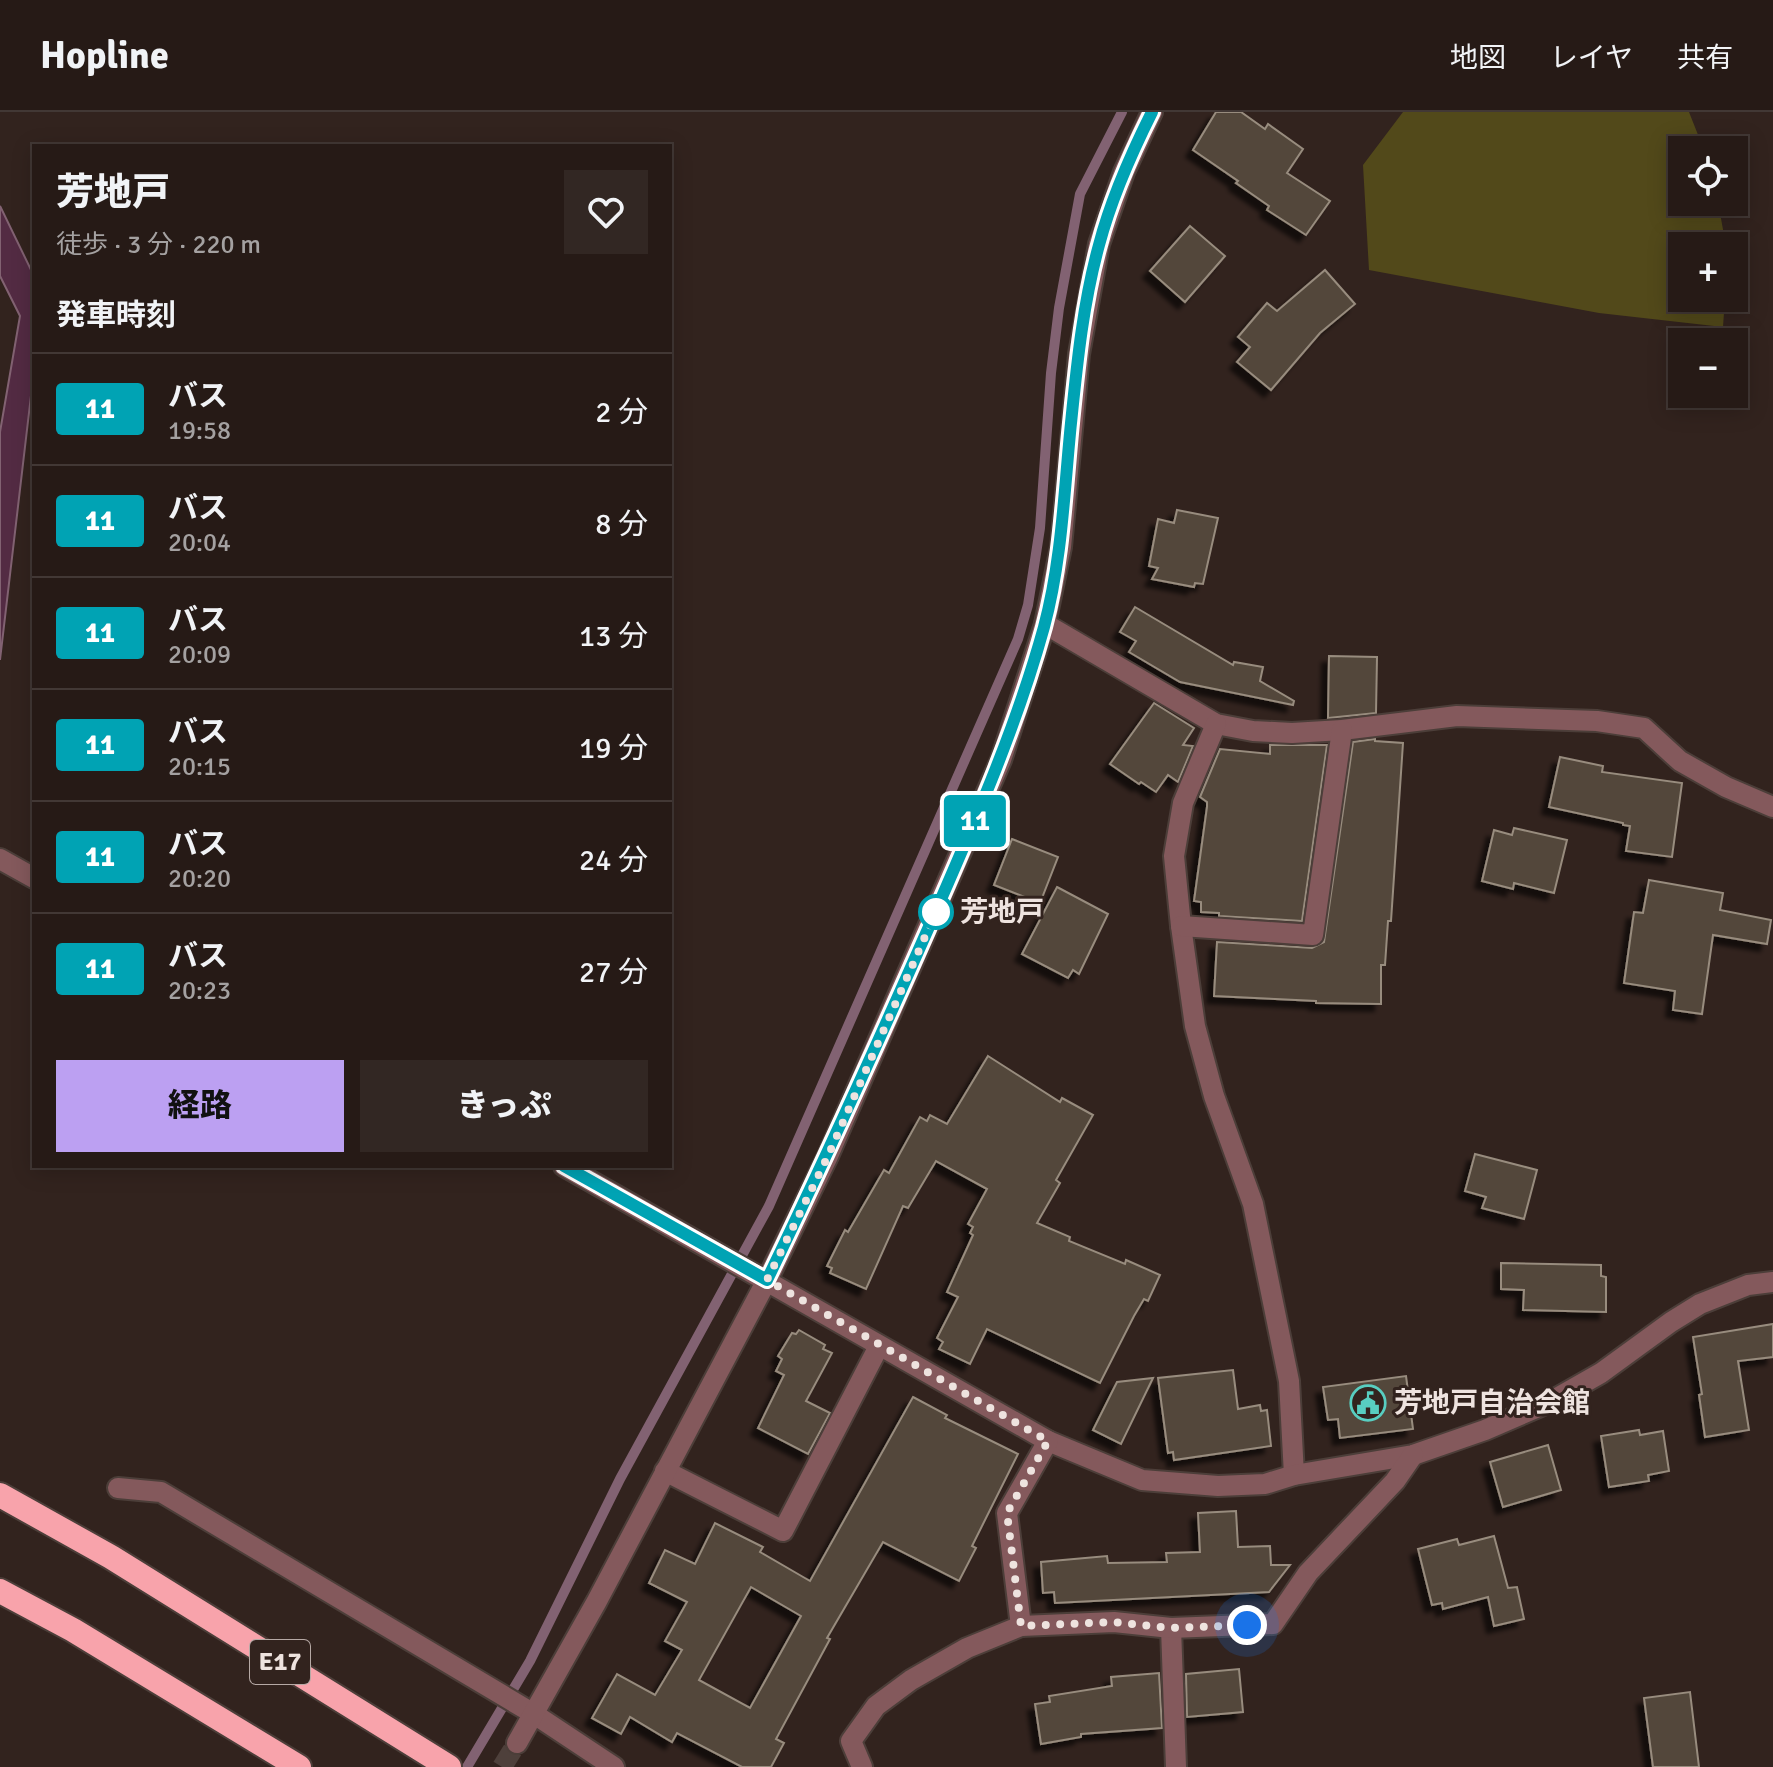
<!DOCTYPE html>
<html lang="ja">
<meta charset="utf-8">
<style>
:root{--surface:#261a16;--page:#322723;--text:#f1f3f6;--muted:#a4a1a1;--line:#423835;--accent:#bca0f2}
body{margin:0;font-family:Signika,"Noto Sans JP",sans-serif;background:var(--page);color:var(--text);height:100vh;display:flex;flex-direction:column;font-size:30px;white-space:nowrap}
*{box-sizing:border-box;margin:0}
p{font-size:26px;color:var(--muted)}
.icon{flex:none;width:44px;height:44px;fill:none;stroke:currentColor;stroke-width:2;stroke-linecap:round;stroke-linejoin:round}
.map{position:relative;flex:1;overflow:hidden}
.panel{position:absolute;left:32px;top:32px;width:640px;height:1024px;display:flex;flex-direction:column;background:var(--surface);border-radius:0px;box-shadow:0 4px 20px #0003,0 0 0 2px var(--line)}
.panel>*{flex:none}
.badge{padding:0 16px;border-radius:6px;font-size:28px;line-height:52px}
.controls{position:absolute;left:1668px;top:24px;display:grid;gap:16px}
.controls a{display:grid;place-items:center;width:80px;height:80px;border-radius:0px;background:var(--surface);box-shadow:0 4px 20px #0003,0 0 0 2px var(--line);font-size:40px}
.you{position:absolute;width:40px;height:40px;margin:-20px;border:6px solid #fff;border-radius:50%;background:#1a73e8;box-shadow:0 0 0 12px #1a73e833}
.map>.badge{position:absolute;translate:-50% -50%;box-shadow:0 0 0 4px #fff}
h2{padding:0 24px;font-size:30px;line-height:72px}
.round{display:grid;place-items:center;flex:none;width:84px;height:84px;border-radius:0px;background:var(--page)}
.headline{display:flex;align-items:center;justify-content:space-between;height:136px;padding:0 24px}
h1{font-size:38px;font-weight:800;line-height:60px}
.cta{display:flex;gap:16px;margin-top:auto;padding:16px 24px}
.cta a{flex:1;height:92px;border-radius:0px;background:var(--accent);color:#111;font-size:32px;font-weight:800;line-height:92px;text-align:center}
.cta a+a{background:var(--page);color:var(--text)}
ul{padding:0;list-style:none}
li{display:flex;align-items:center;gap:24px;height:112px;padding:0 24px;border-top:2px solid var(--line)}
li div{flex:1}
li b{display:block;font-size:30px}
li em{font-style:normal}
li .badge{min-width:88px;font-weight:700;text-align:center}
header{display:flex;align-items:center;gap:48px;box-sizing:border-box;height:112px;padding:0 40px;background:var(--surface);border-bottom:2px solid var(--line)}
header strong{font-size:38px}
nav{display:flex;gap:44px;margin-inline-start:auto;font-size:28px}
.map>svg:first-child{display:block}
.green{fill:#52491a}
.water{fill:#532b43;stroke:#826272;stroke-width:2}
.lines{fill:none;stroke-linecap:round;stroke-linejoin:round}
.stream{stroke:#826272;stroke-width:10}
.building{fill:#52473b;stroke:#988c7e;stroke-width:2;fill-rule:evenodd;filter:url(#shadow)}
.minor-tunnel{stroke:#4e403b;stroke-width:20;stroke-dasharray:20 10;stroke-linecap:butt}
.minor-casing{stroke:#4c3e39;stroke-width:24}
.highway-casing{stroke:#4c3e39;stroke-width:28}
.minor{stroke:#84595c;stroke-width:20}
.highway{stroke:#f8a3ab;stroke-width:24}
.line-casing{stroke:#fff;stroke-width:18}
.line{stroke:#00a3b4;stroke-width:12}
.walk{stroke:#eee3df;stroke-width:8;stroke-dasharray:0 14.4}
.stop-dot{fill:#fff;stroke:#00a3b4;stroke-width:4}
.labels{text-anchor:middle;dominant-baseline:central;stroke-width:6;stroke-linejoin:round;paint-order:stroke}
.shield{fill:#32231e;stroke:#b6a9a5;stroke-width:2}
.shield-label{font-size:26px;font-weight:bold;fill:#eee3df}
.stop-label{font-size:28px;font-weight:bold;fill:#eee3df;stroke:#32231e;text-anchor:start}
.poi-label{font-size:28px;font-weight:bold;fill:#eee3df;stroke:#32231e;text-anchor:start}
</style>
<header>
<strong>Hopline</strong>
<nav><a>地図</a><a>レイヤ</a><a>共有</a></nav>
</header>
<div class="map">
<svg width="1773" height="1655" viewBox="0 0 1773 1655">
<defs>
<filter id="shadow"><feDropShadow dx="-7" dy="7" stdDeviation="2" flood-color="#0009"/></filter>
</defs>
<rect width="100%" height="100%" fill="#32231e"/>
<path class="green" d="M 1403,0 L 1689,0 L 1704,38 L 1682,38 L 1682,90 L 1718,90 L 1726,134 L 1682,134 L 1682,186 L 1725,186 L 1723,215 L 1599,201 L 1369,158 L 1363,53 Z"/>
<path class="water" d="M 0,94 L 34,164 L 34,258 L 0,548 L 0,320 L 20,204 L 0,164 Z"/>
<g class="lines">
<path class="stream" d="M 467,1655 L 530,1549 L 620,1367 L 769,1094 L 1018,527 L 1028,493 L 1040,416 L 1051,261 L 1059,196 L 1080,82 L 1122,0"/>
</g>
<g class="building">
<path d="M 1216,0 L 1241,0 L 1265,17 L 1268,12 L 1303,37 L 1287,61 L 1330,89 L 1306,123 L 1267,98 L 1269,94 L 1236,71 L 1238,69 L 1193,38 Z"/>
<path d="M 1190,114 L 1225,144 L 1185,190 L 1150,159 Z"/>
<path d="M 1325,158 L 1355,192 L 1320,221 L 1271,278 L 1237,250 L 1250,235 L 1238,225 L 1267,191 L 1277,199 Z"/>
<path d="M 1177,398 L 1218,406 L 1203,472 L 1195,471 L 1194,475 L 1152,467 L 1158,456 L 1149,454 L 1158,407 L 1174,411 Z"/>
<path d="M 1135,495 L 1233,553 L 1234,550 L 1263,555 L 1260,569 L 1294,589 L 1293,593 L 1180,570 L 1129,540 L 1136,529 L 1120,520 Z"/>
<path d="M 1329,544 L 1377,545 L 1376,601 L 1328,606 Z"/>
<path d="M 1154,591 L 1194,616 L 1183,633 L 1193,634 L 1178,670 L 1168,663 L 1156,680 L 1141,670 L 1139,672 L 1110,652 Z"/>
<path d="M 1375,627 L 1375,629 L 1403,631 L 1391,809 L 1388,809 L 1385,853 L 1381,853 L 1381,892 L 1316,891 L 1316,889 L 1214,884 L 1217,830 L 1312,836 L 1324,830 L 1353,630 Z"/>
<path d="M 1270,633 L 1327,633 L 1302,809 L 1219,804 L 1219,801 L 1201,800 L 1201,790 L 1194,789 L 1207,695 L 1207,690 L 1200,685 L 1220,637 L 1270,642 Z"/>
<path d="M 1560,645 L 1603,654 L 1602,660 L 1682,671 L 1672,745 L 1626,739 L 1630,714 L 1623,713 L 1623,711 L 1549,695 Z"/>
<path d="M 1514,716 L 1567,728 L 1554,781 L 1514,771 L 1513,777 L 1482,769 L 1494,718 L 1512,723 Z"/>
<path d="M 1012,727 L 1058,745 L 1040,791 L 994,773 Z"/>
<path d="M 1649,768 L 1723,781 L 1720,798 L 1771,808 L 1767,832 L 1713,823 L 1702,902 L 1673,898 L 1675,879 L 1624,871 L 1634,800 L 1643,801 Z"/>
<path d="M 1057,775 L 1108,802 L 1079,862 L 1073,858 L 1068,866 L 1022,842 Z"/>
<path d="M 988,944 L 1060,990 L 1062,986 L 1093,1003 L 1056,1068 L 1060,1071 L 1037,1111 L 1070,1125 L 1069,1129 L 1125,1152 L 1126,1148 L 1160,1163 L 1148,1189 L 1144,1187 L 1134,1204 L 1100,1271 L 987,1217 L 970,1252 L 939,1237 L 943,1230 L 937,1226 L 958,1185 L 947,1180 L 973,1123 L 970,1121 L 973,1115 L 968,1112 L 987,1077 L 936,1049 L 908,1096 L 903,1094 L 866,1177 L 830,1161 L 832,1156 L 827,1154 L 845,1118 L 848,1120 L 884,1058 L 889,1061 L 920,1005 L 927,1009 L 930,1003 L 947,1012 Z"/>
<path d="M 1475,1042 L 1537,1058 L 1524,1107 L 1482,1096 L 1486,1085 L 1465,1079 Z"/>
<path d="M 1501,1151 L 1601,1153 L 1601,1164 L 1606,1165 L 1606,1200 L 1523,1198 L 1524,1178 L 1501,1177 Z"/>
<path d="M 1773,1212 L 1773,1245 L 1738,1249 L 1749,1318 L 1705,1325 L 1699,1283 L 1702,1282 L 1693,1225 Z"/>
<path d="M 799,1218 L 825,1233 L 823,1237 L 832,1241 L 806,1289 L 830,1301 L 808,1342 L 758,1316 L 784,1263 L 776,1259 L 782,1247 L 778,1244 L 792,1221 L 796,1222 Z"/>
<path d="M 1233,1258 L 1238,1297 L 1260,1293 L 1261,1299 L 1267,1298 L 1271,1334 L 1174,1348 L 1173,1340 L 1168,1341 L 1158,1266 Z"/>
<path d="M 1406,1264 L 1413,1317 L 1340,1326 L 1338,1307 L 1328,1308 L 1323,1275 Z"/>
<path d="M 1153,1266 L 1121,1332 L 1093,1318 L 1117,1270 Z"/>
<path d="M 913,1285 L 947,1303 L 945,1306 L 1018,1342 L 972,1434 L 976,1436 L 959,1469 L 883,1430 L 827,1526 L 830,1527 L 776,1627 L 784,1631 L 771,1655 L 742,1655 L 677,1621 L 672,1630 L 630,1605 L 621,1622 L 592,1606 L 617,1562 L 655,1583 L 682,1538 L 665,1529 L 687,1490 L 649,1471 L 665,1438 L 695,1452 L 715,1411 L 763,1435 L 760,1440 L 810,1469 ZM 751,1475 L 801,1504 L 750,1596 L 699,1568 Z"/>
<path d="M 1639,1318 L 1640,1323 L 1663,1319 L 1669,1359 L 1648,1363 L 1649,1369 L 1609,1375 L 1601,1324 Z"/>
<path d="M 1548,1333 L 1561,1378 L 1503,1395 L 1490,1350 Z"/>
<path d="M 1236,1399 L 1238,1435 L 1270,1434 L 1271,1453 L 1290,1453 L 1269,1480 L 1055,1491 L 1054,1480 L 1043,1481 L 1041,1450 L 1107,1444 L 1108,1451 L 1167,1450 L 1166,1441 L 1200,1440 L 1198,1401 Z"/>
<path d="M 1494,1424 L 1508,1476 L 1517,1475 L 1524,1507 L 1494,1514 L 1488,1485 L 1443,1497 L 1442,1491 L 1432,1493 L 1418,1437 L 1457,1427 L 1459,1433 Z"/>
<path d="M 1239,1557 L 1243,1600 L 1187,1605 L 1186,1562 Z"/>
<path d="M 1159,1561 L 1162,1616 L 1081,1622 L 1081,1625 L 1041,1632 L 1035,1592 L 1050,1590 L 1049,1584 L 1112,1574 L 1111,1565 Z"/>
<path d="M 1690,1580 L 1699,1655 L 1653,1655 L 1644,1586 Z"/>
</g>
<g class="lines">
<path class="minor-tunnel" d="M 502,1655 L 517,1631"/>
<defs>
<g id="minor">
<path d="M 1045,512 L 1216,612 L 1253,619 L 1292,621 L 1342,618 L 1457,604 L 1597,609 L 1644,616 L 1680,649 L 1726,675 L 1773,695"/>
<path d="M 1216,612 L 1183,691 L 1174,744 L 1181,814 L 1195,914 L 1214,984 L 1253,1092 L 1289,1269 L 1294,1363"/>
<path d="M 0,747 L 34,766"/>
<path d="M 1181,814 L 1313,823 L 1342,618"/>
<path d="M 564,1054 L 1048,1329 L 1142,1368 L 1218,1374 L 1265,1372 L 1294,1363 L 1413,1343 L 1485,1318 L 1550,1290 L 1601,1261 L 1671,1210 L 1700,1192 L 1748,1173 L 1773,1170"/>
<path d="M 665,1359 L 783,1419 L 879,1234"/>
<path d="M 118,1376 L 161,1380 L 534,1602 L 614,1655"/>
<path d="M 1021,1514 L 1007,1401 L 1048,1329"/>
<path d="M 1171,1516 L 1176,1655"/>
<path d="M 517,1631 L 597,1489 L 767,1168 L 828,1044 L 1001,648 L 1045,512 L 1061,435 L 1079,242 L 1099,132 L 1124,60 L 1152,0"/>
<path d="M 862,1655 L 851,1629 L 876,1594 L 911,1568 L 967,1536 L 1021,1514 L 1114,1510 L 1171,1516 L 1273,1512 L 1308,1461 L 1395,1369 L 1413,1343"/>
</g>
<g id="highway">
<path d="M 0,1383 L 111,1445 L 449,1655"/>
<path d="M 0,1479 L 73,1518 L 299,1655"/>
</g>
</defs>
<use href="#minor" class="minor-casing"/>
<use href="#highway" class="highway-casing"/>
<use href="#minor" class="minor"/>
<use href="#highway" class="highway"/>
</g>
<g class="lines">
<defs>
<path id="line" d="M 564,1054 L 767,1168 C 823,1052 876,935 928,817 C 971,718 1015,620 1044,515 C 1062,448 1064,380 1071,311 C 1077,252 1083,191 1099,133 C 1111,87 1131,42 1152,0"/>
</defs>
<use href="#line" class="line-casing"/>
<use href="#line" class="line"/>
<path class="walk" d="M 936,800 L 828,1044 L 767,1168 L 1048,1329 L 1007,1401 L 1021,1514 L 1114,1510 L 1171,1516 L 1247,1513"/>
</g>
<defs>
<symbol id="civic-ring" viewBox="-11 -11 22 22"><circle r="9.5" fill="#32231e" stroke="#58cec1" stroke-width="1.5"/><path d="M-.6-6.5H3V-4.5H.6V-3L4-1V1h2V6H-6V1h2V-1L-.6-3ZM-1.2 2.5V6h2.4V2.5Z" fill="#58cec1"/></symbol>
</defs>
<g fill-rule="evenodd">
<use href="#civic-ring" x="1348" y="1271" width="40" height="40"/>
</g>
<circle class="stop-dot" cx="936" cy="800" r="16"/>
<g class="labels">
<rect class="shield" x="250" y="1528" width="60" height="44" rx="6"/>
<g class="shield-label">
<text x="280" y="1550">E17</text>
</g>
<g class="stop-label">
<text x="960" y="800">芳地戸</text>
</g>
<g class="poi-label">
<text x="1394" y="1291">芳地戸自治会館</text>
</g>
</g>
</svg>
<div class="controls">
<a><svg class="icon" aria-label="locate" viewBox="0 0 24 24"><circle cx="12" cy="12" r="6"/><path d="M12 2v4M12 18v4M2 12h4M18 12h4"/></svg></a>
<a>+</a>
<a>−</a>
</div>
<div class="you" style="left:1247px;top:1513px"></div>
<b class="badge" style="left:975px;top:709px;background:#00a3b4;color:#fff">11</b>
<section class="panel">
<div class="headline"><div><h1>芳地戸</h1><p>徒歩 · 3 分 · 220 m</p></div><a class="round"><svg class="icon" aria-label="heart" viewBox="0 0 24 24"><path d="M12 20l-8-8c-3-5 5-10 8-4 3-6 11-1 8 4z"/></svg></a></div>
<h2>発車時刻</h2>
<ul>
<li><span class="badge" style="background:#00a3b4;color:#fff">11</span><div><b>バス</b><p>19:58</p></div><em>2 分</em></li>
<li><span class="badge" style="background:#00a3b4;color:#fff">11</span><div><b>バス</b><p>20:04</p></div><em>8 分</em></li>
<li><span class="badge" style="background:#00a3b4;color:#fff">11</span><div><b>バス</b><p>20:09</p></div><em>13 分</em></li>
<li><span class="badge" style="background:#00a3b4;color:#fff">11</span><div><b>バス</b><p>20:15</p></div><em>19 分</em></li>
<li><span class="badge" style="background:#00a3b4;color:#fff">11</span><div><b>バス</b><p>20:20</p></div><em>24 分</em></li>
<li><span class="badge" style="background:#00a3b4;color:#fff">11</span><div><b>バス</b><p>20:23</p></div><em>27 分</em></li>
</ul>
<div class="cta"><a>経路</a><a>きっぷ</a></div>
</section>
</div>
